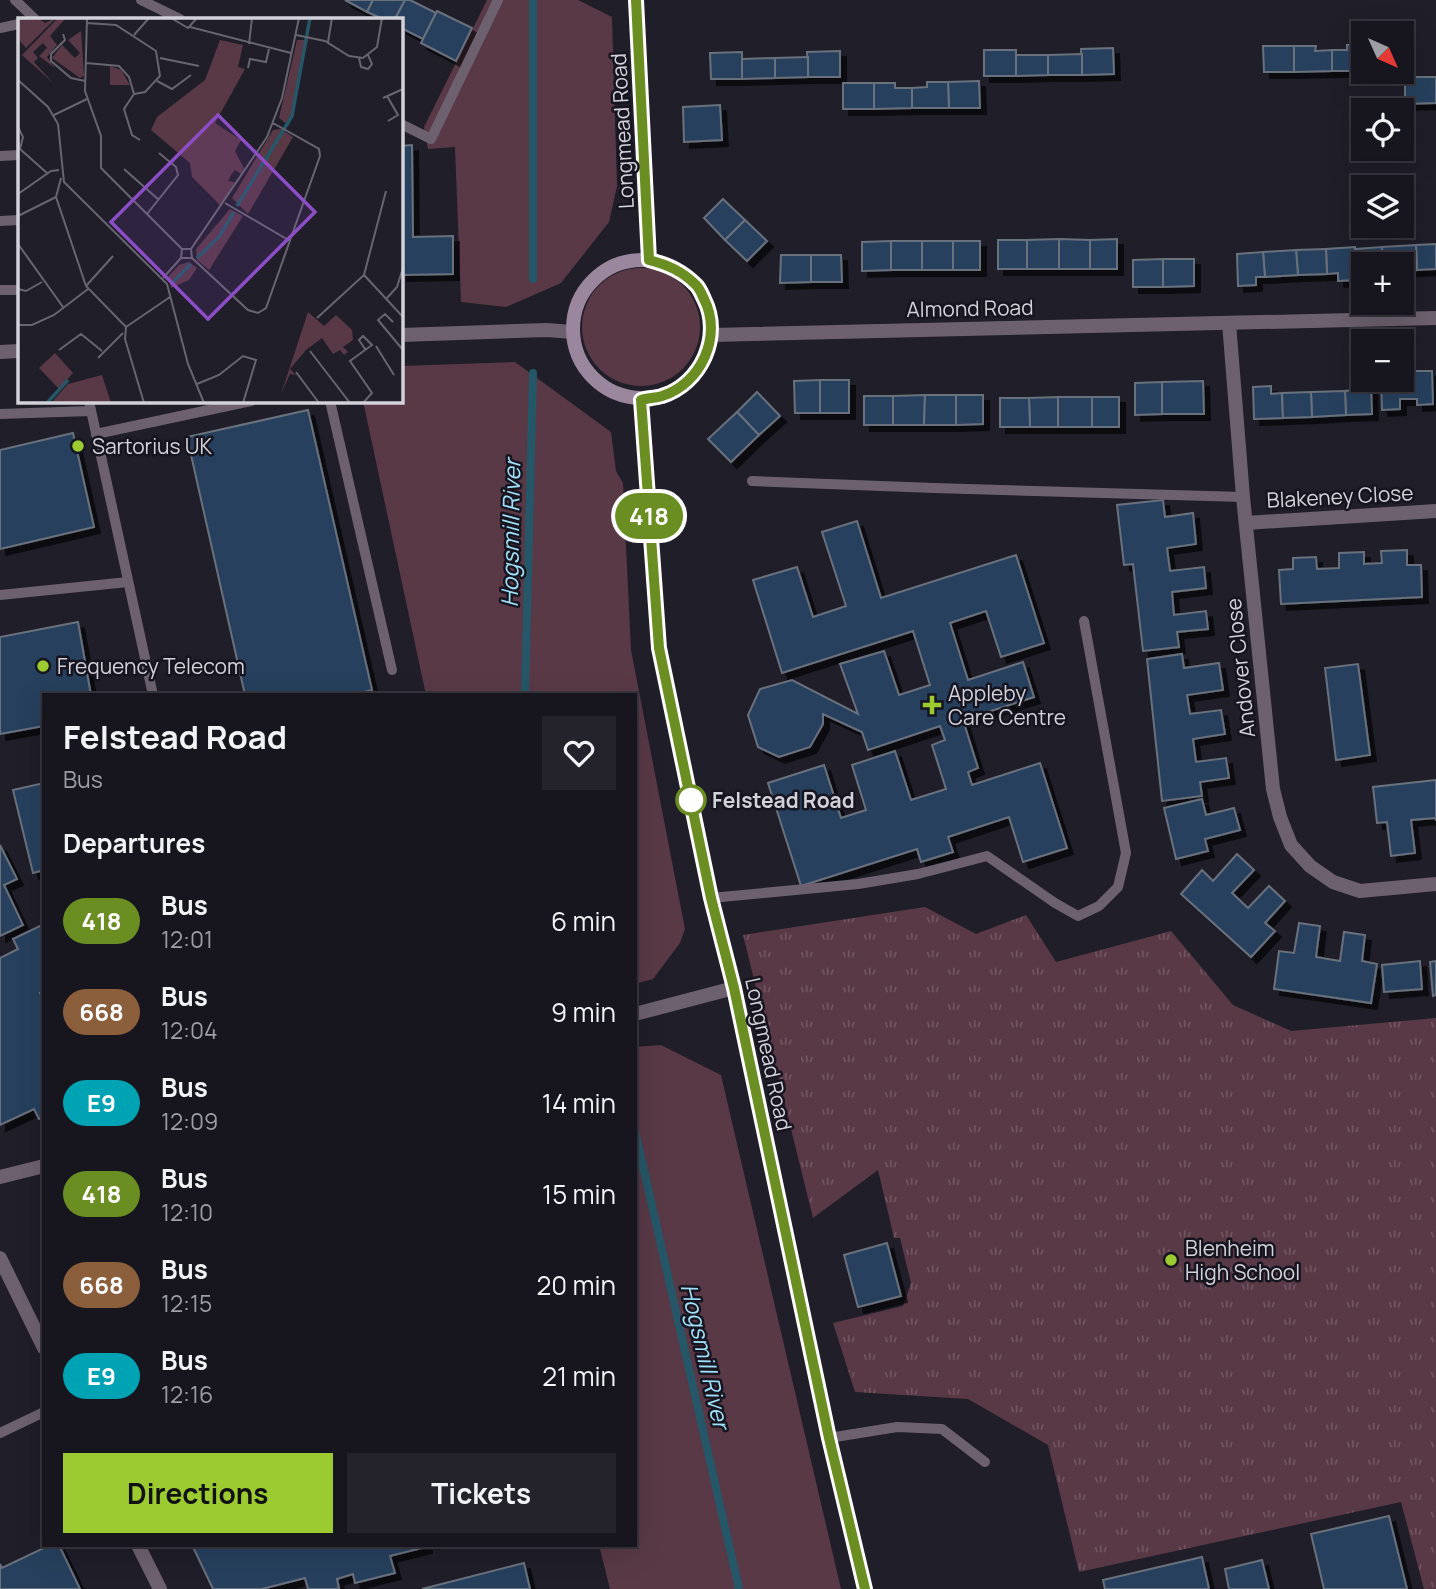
<!DOCTYPE html>
<meta charset="utf-8">
<style>
:root{--surface:#17161f;--page:#24232c;--text:#f1f3f6;--muted:#9e9fa4;--line:#36353d;--accent:#9cca31}
body{margin:0;font-family:Manrope,sans-serif;background:var(--page);color:var(--text);height:100vh;display:flex;flex-direction:column;font-size:26px;white-space:nowrap}
*{box-sizing:border-box;margin:0}
p{font-size:23px;color:var(--muted)}
.icon{flex:none;width:38px;height:38px;fill:none;stroke:currentColor;stroke-width:2;stroke-linecap:round;stroke-linejoin:round}
.map{position:relative;flex:1;overflow:hidden}
.details{position:absolute;left:42px;top:693px;width:595px;height:854px;display:flex;flex-direction:column;background:var(--surface);border-radius:0px;box-shadow:0 7px 28px #0002,0 0 0 2px var(--line)}
.details>*{flex:none}
.badge{padding:0 14px;border-radius:23px;font-size:24px;line-height:46px}
.needle{width:46px;rotate:135deg}
.buttons{position:absolute;left:1351px;top:21px;display:grid;gap:14px}
.buttons a{display:grid;place-items:center;width:63px;height:63px;border-radius:0px;background:var(--surface);box-shadow:0 7px 28px #0002,0 0 0 2px var(--line);font-size:35px}
.map>.badge{position:absolute;translate:-50% -50%;box-shadow:0 0 0 4px #fff}
h2{padding:0 21px;font-size:26px;line-height:63px}
.round{display:grid;place-items:center;flex:none;width:74px;height:74px;border-radius:0px;background:var(--page)}
.summary{display:flex;align-items:center;justify-content:space-between;height:119px;padding:0 21px}
h1{font-size:33px;font-weight:700;line-height:52px}
.cta{display:flex;gap:14px;margin-top:auto;padding:14px 21px}
.cta a{flex:1;height:80px;border-radius:0px;background:var(--accent);color:#111;font-size:28px;font-weight:700;line-height:80px;text-align:center}
.cta a+a{background:var(--page);color:var(--text)}
ul{padding:0;list-style:none}
li{display:flex;align-items:center;gap:21px;height:91px;padding:0 21px}
li div{flex:1}
li b{display:block;font-size:26px}
li em{font-style:normal}
li .badge{min-width:77px;font-weight:700;text-align:center}
.map>svg:first-child{display:block}
.green{fill:#593946}
.park{fill:url(#park-tufts)}
.lines{fill:none;stroke-linecap:round;stroke-linejoin:round}
.stream{stroke:#255768;stroke-width:8}
.building{fill:#283f5d;stroke:#69717d;stroke-width:2;filter:url(#shadow)}
.lane{stroke:#6d616f;stroke-width:10}
.street{stroke:#6d616f;stroke-width:14}
.secondary{stroke:#9a869d;stroke-width:14}
.line-casing{stroke:#fff;stroke-width:16}
.line{stroke:#6b8e23;stroke-width:10}
.poi-dot{fill:#9cca31;stroke:#161520;stroke-width:2.5}
.stop-dot{fill:#fff;stroke:#6b8e23;stroke-width:3.5}
.labels{text-anchor:middle;dominant-baseline:central;stroke-width:5;stroke-linejoin:round;paint-order:stroke}
.street-label{font-size:21px;fill:#d3d2da;stroke:#161520}
.poi-label{font-size:21px;fill:#d3d2da;stroke:#161520;text-anchor:start}
.stop-label{font-size:21px;font-weight:bold;fill:#d3d2da;stroke:#161520;text-anchor:start}
.water-label{font-size:23px;font-style:italic;fill:#a1e0f9;stroke:#161520}
.inset-river{fill:none;stroke:#255768;stroke-width:3.5}
.inset-road{fill:none;stroke:#676670;stroke-width:2}
.view{fill:#8d4dc4;fill-opacity:0.15;stroke:#8d4dc4;stroke-width:3.5}
.inset-edge{fill:none;stroke:#d3d2da;stroke-width:3.5}
</style>
<div class="map">
<svg width="1436" height="1589" viewBox="0 0 1436 1589">
<defs>
<pattern id="park-tufts" width="24" height="20" patternUnits="userSpaceOnUse" patternTransform="scale(1.75)"><rect width="24" height="20" fill="#593946"/><path d="M3 7l-1-3M5 7V3M7 7l1-3M15 17l-1-3M17 17v-4M19 17l1-3" fill="none" stroke="#705560"/></pattern>
<filter id="shadow"><feDropShadow dx="6" dy="6" stdDeviation="0" flood-color="#0009"/></filter>
</defs>
<rect width="100%" height="100%" fill="#1f1e29"/>
<g class="green">
<path d="M 487,0 L 578,0 L 612,17 L 617,186 L 609,222 L 561,283 L 506,307 L 461,302 L 455,147 L 428,149 L 424,127 Z"/>
<circle cx="641" cy="327" r="59"/>
<path d="M 515,362 L 611,432 L 616,471 L 623,483 L 631,650 L 685,929 L 680,943 L 653,979 L 635,984 L 635,695 L 426,695 L 363,401 L 401,401 L 401,366 Z"/>
<path d="M 661,1045 L 721,1075 L 841,1589 L 610,1589 L 599,1545 L 635,1545 L 635,1047 Z"/>
</g>
<path class="park" d="M 925,907 L 976,934 L 1026,915 L 1056,962 L 1171,931 L 1233,1005 L 1291,1031 L 1436,1018 L 1436,1589 L 1424,1589 L 1401,1502 L 1079,1572 L 1048,1445 L 968,1399 L 855,1392 L 833,1323 L 903,1306 L 911,1283 L 900,1238 L 894,1238 L 878,1170 L 813,1218 L 743,935 Z"/>
<g class="lines">
<g class="stream">
<path d="M 533,0 L 533,279"/>
<path d="M 525,695 L 533,373"/>
<path d="M 635,1131 L 739,1589"/>
</g>
</g>
<g class="building">
<path d="M 345,0 L 373,0 L 367,12 Z"/>
<path d="M 373,0 L 405,0 L 395,19 L 383,19 L 367,12 Z"/>
<path d="M 405,0 L 410,0 L 436,13 L 423,39 L 401,28 L 401,19 L 395,19 Z"/>
<path d="M 437,11 L 472,28 L 456,61 L 421,43 Z"/>
<path d="M 1347,45 L 1363,45 L 1363,71 L 1332,71 L 1332,50 L 1347,50 Z"/>
<path d="M 1263,46 L 1294,46 L 1294,72 L 1264,72 Z"/>
<path d="M 1294,46 L 1316,46 L 1315,51 L 1332,50 L 1332,71 L 1294,72 Z"/>
<path d="M 1113,48 L 1114,74 L 1082,75 L 1081,49 Z"/>
<rect x="984" y="50" width="32" height="26"/>
<path d="M 840,51 L 840,77 L 808,77 L 807,52 Z"/>
<path d="M 742,52 L 742,79 L 711,79 L 710,53 Z"/>
<path d="M 1082,54 L 1082,75 L 1048,75 L 1048,55 Z"/>
<path d="M 1016,55 L 1048,55 L 1048,75 L 1016,76 Z"/>
<path d="M 808,57 L 808,77 L 775,78 L 775,58 Z"/>
<path d="M 775,58 L 775,78 L 742,79 L 742,59 Z"/>
<path d="M 1405,77 L 1436,77 L 1436,103 L 1405,104 Z"/>
<path d="M 979,81 L 980,108 L 949,108 L 948,82 Z"/>
<path d="M 927,82 L 948,82 L 949,108 L 912,108 L 912,88 L 927,87 Z"/>
<rect x="843" y="83" width="31" height="26"/>
<path d="M 874,83 L 895,83 L 895,88 L 912,88 L 912,108 L 874,109 Z"/>
<path d="M 720,105 L 722,140 L 684,142 L 683,107 Z"/>
<path d="M 412,145 L 413,237 L 453,236 L 453,274 L 401,275 L 401,146 Z"/>
<path d="M 723,199 L 745,220 L 725,240 L 704,218 Z"/>
<path d="M 745,220 L 767,241 L 747,261 L 725,240 Z"/>
<path d="M 1059,239 L 1059,269 L 1027,269 L 1027,240 Z"/>
<path d="M 1059,239 L 1090,240 L 1090,269 L 1059,269 Z"/>
<path d="M 1117,239 L 1117,269 L 1090,269 L 1090,240 Z"/>
<rect x="998" y="240" width="29" height="29"/>
<path d="M 891,241 L 891,270 L 862,271 L 862,242 Z"/>
<rect x="891" y="241" width="31" height="29"/>
<rect x="922" y="241" width="31" height="29"/>
<rect x="953" y="241" width="27" height="29"/>
<path d="M 1436,244 L 1436,269 L 1417,270 L 1416,245 Z"/>
<path d="M 1416,245 L 1417,270 L 1402,271 L 1402,264 L 1383,264 L 1382,247 Z"/>
<path d="M 1355,247 L 1356,280 L 1338,281 L 1338,273 L 1327,274 L 1326,249 Z"/>
<path d="M 1382,247 L 1383,264 L 1363,264 L 1363,280 L 1358,281 L 1356,249 Z"/>
<path d="M 1326,249 L 1327,274 L 1298,275 L 1296,250 Z"/>
<path d="M 1296,250 L 1298,275 L 1265,277 L 1263,252 Z"/>
<path d="M 1263,252 L 1265,277 L 1256,277 L 1256,285 L 1238,286 L 1237,254 Z"/>
<path d="M 781,255 L 811,255 L 811,282 L 780,283 Z"/>
<path d="M 811,255 L 841,255 L 842,282 L 811,282 Z"/>
<path d="M 1163,259 L 1163,287 L 1133,287 L 1133,260 Z"/>
<path d="M 1163,259 L 1194,259 L 1194,286 L 1163,287 Z"/>
<path d="M 1415,371 L 1432,371 L 1433,404 L 1417,405 L 1417,399 L 1400,399 L 1400,409 L 1382,410 L 1381,380 L 1415,380 Z"/>
<rect x="820" y="380" width="29" height="33"/>
<path d="M 820,380 L 820,413 L 795,413 L 794,381 Z"/>
<path d="M 1203,381 L 1204,414 L 1162,414 L 1162,382 Z"/>
<path d="M 1162,382 L 1162,414 L 1135,415 L 1135,383 Z"/>
<path d="M 1371,382 L 1372,414 L 1346,415 L 1345,391 L 1353,390 L 1353,383 Z"/>
<path d="M 1271,386 L 1271,394 L 1282,393 L 1283,418 L 1254,419 L 1253,387 Z"/>
<path d="M 1345,391 L 1346,415 L 1312,417 L 1311,392 Z"/>
<path d="M 757,392 L 780,416 L 759,435 L 737,412 Z"/>
<path d="M 1311,392 L 1312,417 L 1283,418 L 1282,393 Z"/>
<path d="M 925,395 L 924,425 L 893,425 L 893,396 Z"/>
<path d="M 925,395 L 956,395 L 956,425 L 924,425 Z"/>
<path d="M 956,395 L 983,395 L 983,424 L 956,425 Z"/>
<rect x="864" y="396" width="29" height="29"/>
<rect x="1058" y="397" width="34" height="30"/>
<path d="M 1058,397 L 1058,427 L 1030,427 L 1029,398 Z"/>
<rect x="1092" y="397" width="27" height="30"/>
<path d="M 1000,398 L 1029,398 L 1030,427 L 1000,427 Z"/>
<path d="M 308,410 L 372,690 L 352,695 L 245,695 L 187,437 Z"/>
<path d="M 737,412 L 759,435 L 731,462 L 708,439 Z"/>
<path d="M 73,433 L 94,527 L 0,549 L 0,450 Z"/>
<path d="M 1163,500 L 1165,517 L 1193,513 L 1196,544 L 1167,548 L 1170,571 L 1204,567 L 1206,588 L 1172,592 L 1174,615 L 1206,611 L 1208,629 L 1177,632 L 1179,647 L 1143,651 L 1133,564 L 1124,565 L 1117,505 Z"/>
<path d="M 857,521 L 881,598 L 1016,555 L 1044,643 L 1001,657 L 986,611 L 950,623 L 968,680 L 1023,662 L 1034,697 L 963,720 L 978,768 L 968,772 L 972,785 L 1040,763 L 1067,848 L 1023,862 L 1009,817 L 948,837 L 953,852 L 921,862 L 917,849 L 801,886 L 768,783 L 824,765 L 841,818 L 866,810 L 852,765 L 895,751 L 911,800 L 946,789 L 932,745 L 945,740 L 940,726 L 868,750 L 862,732 L 823,714 L 823,724 L 810,747 L 779,757 L 758,747 L 748,715 L 760,689 L 792,680 L 858,714 L 840,664 L 884,651 L 899,695 L 930,685 L 913,631 L 782,673 L 753,580 L 797,567 L 813,617 L 846,606 L 822,532 Z"/>
<path d="M 1407,550 L 1407,565 L 1421,565 L 1422,597 L 1281,604 L 1279,570 L 1293,569 L 1293,558 L 1316,557 L 1317,569 L 1339,568 L 1339,553 L 1364,552 L 1364,564 L 1382,563 L 1381,551 Z"/>
<path d="M 78,622 L 91,695 L 44,695 L 44,726 L 0,734 L 0,637 Z"/>
<path d="M 1182,654 L 1184,668 L 1219,663 L 1223,690 L 1187,695 L 1190,714 L 1221,710 L 1225,734 L 1193,739 L 1196,762 L 1226,758 L 1229,778 L 1200,782 L 1202,796 L 1162,801 L 1147,659 Z"/>
<path d="M 1358,664 L 1370,755 L 1336,760 L 1325,668 Z"/>
<path d="M 1436,780 L 1436,821 L 1436,818 L 1411,820 L 1415,853 L 1391,856 L 1387,822 L 1377,823 L 1373,787 Z"/>
<path d="M 44,783 L 44,870 L 33,873 L 13,790 Z"/>
<path d="M 1202,799 L 1206,815 L 1234,808 L 1240,830 L 1205,839 L 1208,851 L 1176,859 L 1164,808 Z"/>
<path d="M 0,845 L 17,879 L 4,885 L 23,925 L 0,936 Z"/>
<path d="M 1237,854 L 1254,870 L 1232,893 L 1248,908 L 1269,886 L 1285,901 L 1265,923 L 1275,931 L 1251,957 L 1181,894 L 1202,870 L 1213,881 Z"/>
<path d="M 1299,923 L 1320,926 L 1316,957 L 1340,961 L 1344,932 L 1365,935 L 1362,961 L 1377,964 L 1371,1003 L 1274,989 L 1279,951 L 1294,953 Z"/>
<path d="M 44,924 L 44,991 L 40,993 L 44,1000 L 44,1117 L 39,1119 L 34,1109 L 0,1125 L 0,958 L 18,949 L 13,939 Z"/>
<path d="M 1420,961 L 1422,989 L 1384,992 L 1382,965 Z"/>
<path d="M 1436,961 L 1436,995 L 1433,996 L 1430,962 Z"/>
<path d="M 887,1243 L 901,1296 L 858,1307 L 844,1255 Z"/>
<path d="M 1389,1516 L 1407,1589 L 1324,1589 L 1311,1534 Z"/>
<path d="M 50,1545 L 59,1545 L 80,1589 L 0,1589 L 0,1564 L 2,1568 Z"/>
<path d="M 192,1545 L 426,1545 L 426,1547 L 390,1556 L 395,1573 L 355,1583 L 353,1574 L 337,1579 L 339,1588 L 336,1589 L 308,1589 L 305,1578 L 262,1589 L 213,1589 Z"/>
<path d="M 1202,1557 L 1209,1589 L 1105,1589 L 1103,1580 Z"/>
<path d="M 1262,1560 L 1269,1589 L 1229,1589 L 1225,1569 Z"/>
<path d="M 524,1563 L 530,1589 L 422,1589 Z"/>
</g>
<g class="lines">
<g class="lane">
<path d="M 15,0 L 35,19"/>
<path d="M 141,0 L 180,19"/>
<path d="M 0,28 L 19,24"/>
<path d="M 401,124 L 431,139 L 498,0"/>
<path d="M 0,156 L 19,155"/>
<path d="M 0,221 L 19,220"/>
<path d="M 0,290 L 19,290"/>
<path d="M 89,401 L 153,695"/>
<path d="M 330,401 L 392,670"/>
<path d="M 0,414 L 91,411"/>
<path d="M 96,434 L 251,401"/>
<path d="M 752,481 L 934,488 L 1243,497"/>
<path d="M 0,595 L 128,582"/>
<path d="M 711,898 L 858,884 L 918,874 L 987,856 L 1055,903 L 1078,916 L 1099,906 L 1118,887 L 1126,853 L 1084,621"/>
<path d="M 0,1433 L 44,1412"/>
<path d="M 829,1438 L 897,1427 L 942,1429 L 985,1462"/>
</g>
<g class="street">
<path d="M 1229,323 L 1243,497 L 1273,789 L 1280,817 L 1291,845 L 1310,866 L 1333,882 L 1360,891 L 1436,884"/>
<path d="M 401,335 L 547,330 L 572,332"/>
<path d="M 712,335 L 1436,318"/>
<path d="M 0,352 L 19,351"/>
<path d="M 1246,523 L 1436,511"/>
<path d="M 635,1014 L 734,988"/>
<path d="M 0,1177 L 44,1166"/>
<path d="M 0,1258 L 44,1348"/>
<path d="M 138,1545 L 160,1589"/>
</g>
<g class="secondary">
<path d="M 636,0 L 649,260"/>
<circle cx="642" cy="329" r="69"/>
<path d="M 641,400 L 659,648 L 711,898 L 734,988 L 829,1438 L 865,1589"/>
</g>
</g>
<g class="lines">
<defs>
<path id="line" d="M 636,0 L 649,260 C 668,265 682,271 696,285 C 700,289 702,295 704,299 C 723,336 701,384 662,396 C 656,398 648,398 641,400 L 659,648 L 711,898 L 734,988 L 829,1438 L 865,1589"/>
</defs>
<use href="#line" class="line-casing"/>
<use href="#line" class="line"/>
</g>
<g class="poi-dot">
<circle cx="78" cy="446" r="7"/>
<circle cx="43" cy="666" r="7"/>
<path d="M928.5 694.5h7v7h7v7h-7v7h-7v-7h-7v-7h7z"/>
<circle cx="1171" cy="1260" r="7"/>
</g>
<circle class="stop-dot" cx="691" cy="800" r="14"/>
<g class="labels">
<g class="street-label">
<text transform="translate(622 131) rotate(-93)">Longmead Road</text>
<text transform="translate(970 308) rotate(-1)">Almond Road</text>
<text transform="translate(1340 496) rotate(-3)">Blakeney Close</text>
<text transform="translate(1240 668) rotate(-96)">Andover Close</text>
<text transform="translate(769 1054) rotate(78)">Longmead Road</text>
</g>
<g class="poi-label">
<text x="92" y="446">Sartorius UK</text>
<text x="57" y="666">Frequency Telecom</text>
<text x="948" y="693">Appleby<tspan x="948" dy="24">Care Centre</tspan></text>
<text x="1185" y="1248">Blenheim<tspan x="1185" dy="24">High School</tspan></text>
</g>
<g class="stop-label">
<text x="712" y="800">Felstead Road</text>
</g>
<g class="water-label">
<text transform="translate(510 533) rotate(-89)">Hogsmill River</text>
<text transform="translate(706 1356) rotate(77)">Hogsmill River</text>
</g>
</g>
<g transform="translate(18 18)">
<rect width="385" height="385" fill="#1f1e29"/>
<path d="M 0,0 L 20,0 L 27,5 L 38,0 L 8,30 L 0,21 ZM 40,0 L 48,0 L 32,18 L 39,27 L 29,39 L 37,50 L 21,38 L 29,30 L 25,25 L 15,34 L 20,40 L 16,44 L 35,65 L 4,37 ZM 63,13 L 66,58 L 62,60 L 34,40 L 44,27 L 57,40 L 62,35 L 50,22 ZM 279,22 L 290,22 L 271,108 L 261,100 ZM 263,111 L 275,119 L 230,196 L 214,180 L 255,112 ZM 212,191 L 225,198 L 191,252 L 179,242 L 178,231 ZM 171,244 L 179,250 L 171,262 L 153,270 L 150,259 L 161,247 ZM 290,294 L 306,308 L 318,297 L 334,312 L 335,322 L 325,329 L 330,334 L 326,337 L 322,332 L 315,336 L 304,320 L 288,332 L 272,351 L 278,357 L 272,356 L 263,376 ZM 37,335 L 55,355 L 41,371 L 21,350 Z" fill="#593946"/>
<path d="M 202,22 L 225,27 L 220,49 L 227,51 L 197,105 L 223,122 L 217,133 L 226,150 L 223,156 L 217,152 L 213,157 L 210,163 L 217,164 L 203,188 L 174,159 L 172,145 L 133,112 L 139,99 L 187,62 ZM 92,48 L 103,52 L 112,67 L 92,67 ZM 84,357 L 93,385 L 33,385 L 50,366 Z" fill="#593946"/>
<path class="inset-river" d="M 219,188 L 274,98 L 292,0M 179,240 L 201,219 L 216,194M 154,265 L 173,246M 29,385 L 50,362"/>
<path class="inset-road" d="M 69,0 L 67,73 L 83,118 L 83,150 L 164,231M 153,0 L 170,10 L 179,0M 69,5 L 98,7 L 138,33 L 142,58 L 127,74 L 116,76M 172,9 L 273,35M 45,16 L 47,22 L 33,36 L 33,43 L 53,60 L 67,63M 116,17 L 131,0M 278,17 L 307,23 L 331,38 L 345,40 L 359,29 L 364,0M 310,24 L 314,0M 231,26 L 234,0M 142,40 L 181,48M 341,40 L 343,49 L 350,51 L 354,46 L 350,37M 68,45 L 101,48 L 111,59 L 116,76M 230,50 L 232,41 L 248,44 L 251,31M 0,62 L 30,89 L 40,106 L 46,164 L 149,266 L 170,346 L 186,385M 139,63 L 154,71 L 173,57M 116,76 L 106,91 L 114,117 L 122,122M 369,78 L 380,97 L 370,103M 365,80 L 385,71M 36,97 L 69,81M 0,109 L 5,119 L 2,131M 2,131 L 29,155M 106,151 L 141,182M 43,160 L 38,179 L 68,268 L 108,309M 0,176 L 33,153 L 41,152M 207,185 L 272,223M 129,196 L 160,157 L 158,149 L 141,135M 0,198 L 38,179M 0,226 L 45,289M 163,240 L 174,240 L 173,231 L 249,119 L 264,80 L 281,0M 174,240 L 230,292 L 240,295 L 248,290 L 302,138 L 301,131 L 255,105M 346,257 L 385,299M 145,260 L 163,240 L 164,231 L 173,231M 68,268 L 95,238M 0,271 L 8,273 L 24,264M 369,280 L 379,269 L 385,250M 299,300 L 346,257 L 368,173M 375,304 L 367,296 L 360,302 L 385,332M 0,307 L 14,307 L 36,297 L 70,271M 108,309 L 107,321 L 126,385M 108,309 L 152,279M 358,328 L 376,357M 41,332 L 63,316 L 84,333M 292,333 L 332,385M 80,340 L 105,315M 278,354 L 301,385M 179,366 L 201,357 L 225,338 L 238,342 L 225,385M 345,385 L 354,375 L 332,343 L 354,327 L 345,318 L 341,322 L 347,331"/>
<path class="view" d="M 200,97 L 297,194 L 190,301 L 93,204 Z"/>
<rect width="385" height="385" class="inset-edge"/>
</g>
</svg>
<div class="buttons">
<a><svg class="needle" viewBox="-14 -14 28 28"><path d="M0-13l5 13h-10z" fill="#e53935"/><path d="M0 13l5-13h-10z" fill="#9e9fa4"/></svg></a>
<a><svg class="icon" aria-label="locate" viewBox="0 0 24 24"><circle cx="12" cy="12" r="6"/><path d="M12 2v4M12 18v4M2 12h4M18 12h4"/></svg></a>
<a><svg class="icon" aria-label="layers" viewBox="0 0 24 24"><path d="M12 4l9 5-9 5-9-5zM3 14l9 5 9-5"/></svg></a>
<a>+</a>
<a>−</a>
</div>
<b class="badge" style="left:649px;top:516px;background:#6b8e23;color:#fff">418</b>
<section class="details">
<div class="summary"><div><h1>Felstead Road</h1><p>Bus</p></div><a class="round"><svg class="icon" aria-label="heart" viewBox="0 0 24 24"><path d="M12 20l-8-8c-3-5 5-10 8-4 3-6 11-1 8 4z"/></svg></a></div>
<h2>Departures</h2>
<ul>
<li><span class="badge" style="background:#6b8e23;color:#fff">418</span><div><b>Bus</b><p>12:01</p></div><em>6 min</em></li>
<li><span class="badge" style="background:#8b5e3c;color:#fff">668</span><div><b>Bus</b><p>12:04</p></div><em>9 min</em></li>
<li><span class="badge" style="background:#00a3b4;color:#fff">E9</span><div><b>Bus</b><p>12:09</p></div><em>14 min</em></li>
<li><span class="badge" style="background:#6b8e23;color:#fff">418</span><div><b>Bus</b><p>12:10</p></div><em>15 min</em></li>
<li><span class="badge" style="background:#8b5e3c;color:#fff">668</span><div><b>Bus</b><p>12:15</p></div><em>20 min</em></li>
<li><span class="badge" style="background:#00a3b4;color:#fff">E9</span><div><b>Bus</b><p>12:16</p></div><em>21 min</em></li>
</ul>
<div class="cta"><a>Directions</a><a>Tickets</a></div>
</section>
</div>
